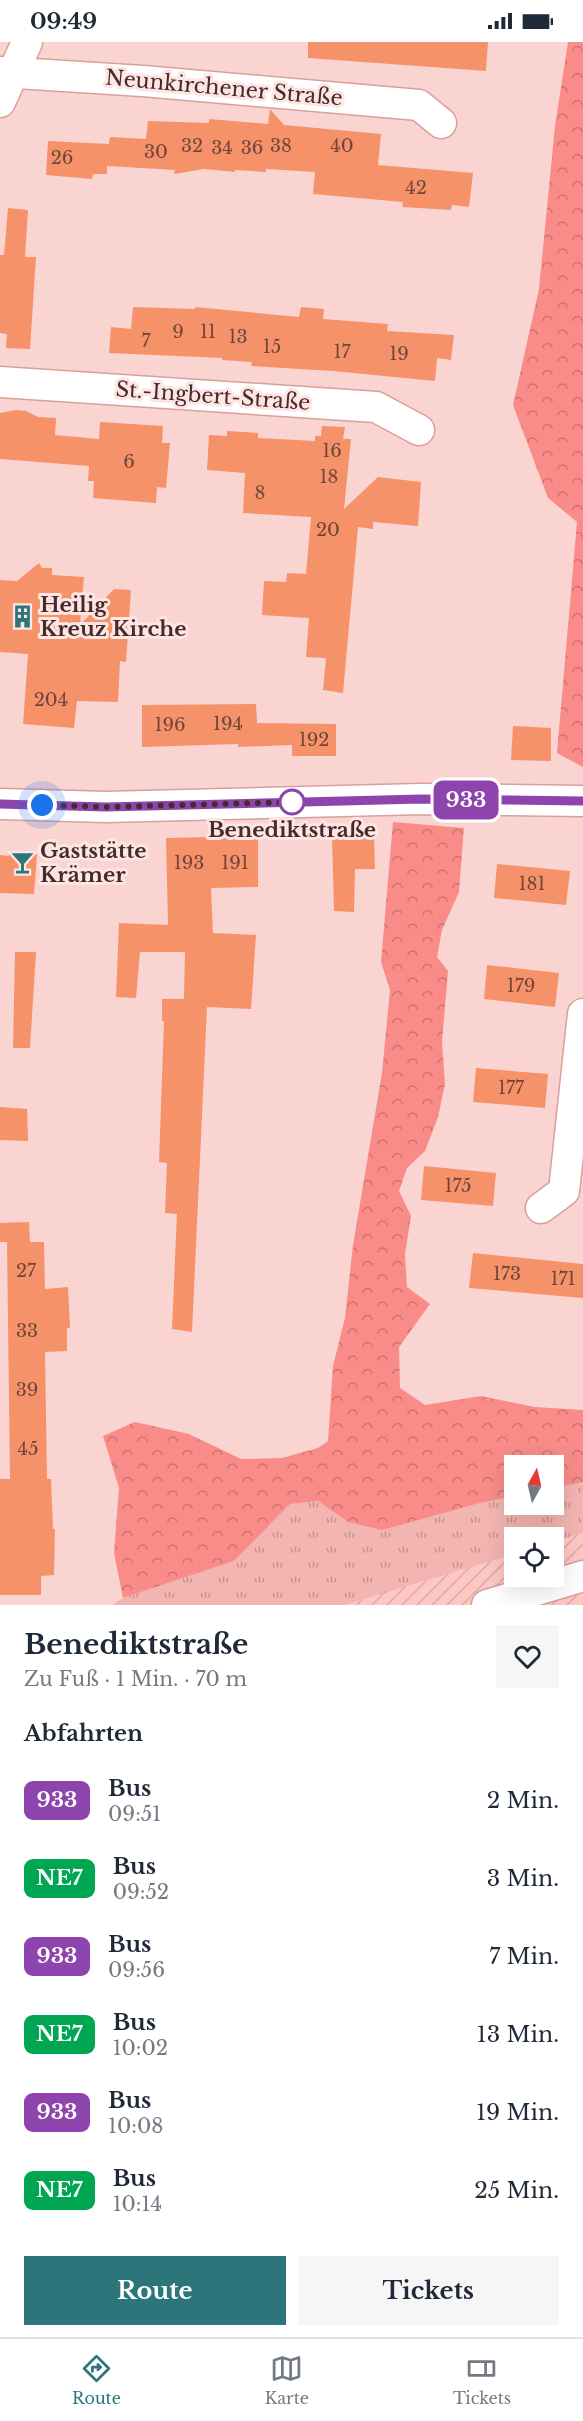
<!DOCTYPE html>
<html lang="de">
<meta charset="utf-8">
<style>
:root{--surface:#fff;--page:#f6f6f7;--text:#1f2937;--muted:#747a83;--line:#e0e1e3;--accent:#2b757b}
body{margin:0;font-family:"Libre Baskerville",serif;background:var(--page);color:var(--text);height:100vh;display:flex;flex-direction:column;font-size:22px;white-space:nowrap}
*{box-sizing:border-box;margin:0}
p{font-size:20px;color:var(--muted)}
.icon{flex:none;width:33px;height:33px;fill:none;stroke:currentColor;stroke-width:2;stroke-linecap:round;stroke-linejoin:round}
.map{position:relative;height:1563px;overflow:hidden}
.drawer{display:flex;flex-direction:column;background:var(--surface);flex:1}
.drawer>*{flex:none}
.badge{padding:0 12px;border-radius:9px;font-size:21px;line-height:39px}
.needle{width:39px;rotate:8deg}
.controls{position:absolute;left:504px;top:1413px;display:grid;gap:12px}
.controls a{display:grid;place-items:center;width:60px;height:60px;border-radius:0px;background:var(--surface);box-shadow:0 6px 24px #0002;font-size:30px}
.you{position:absolute;width:30px;height:30px;margin:-15px;border:4px solid #fff;border-radius:50%;background:#1a73e8;box-shadow:0 0 0 9px #1a73e833}
.map>.badge{position:absolute;translate:-50% -50%;box-shadow:0 0 0 3px #fff}
h2{padding:0 24px;font-size:22px;line-height:54px}
.round{display:grid;place-items:center;flex:none;width:63px;height:63px;border-radius:0px;background:var(--page)}
.summary{display:flex;align-items:center;justify-content:space-between;height:102px;padding:0 24px}
h1{font-size:28px;font-weight:700;line-height:45px}
.primary-button{display:flex;gap:12px;margin-top:auto;padding:12px 24px}
.primary-button a{flex:1;height:69px;border-radius:0px;background:var(--accent);color:#fff;font-size:24px;font-weight:700;line-height:69px;text-align:center}
.primary-button a+a{background:var(--page);color:var(--text)}
ul{padding:0;list-style:none}
li{display:flex;align-items:center;gap:18px;height:78px;padding:0 24px}
li div{flex:1}
li b{display:block;font-size:22px}
li em{font-style:normal}
li .badge{min-width:66px;font-weight:700;text-align:center}
.status{display:flex;justify-content:space-between;align-items:center;height:42px;padding:0 30px;background:var(--surface);direction:ltr}
.status svg{height:16px;fill:currentColor}
.menu{display:flex;justify-content:space-around;align-items:center;height:84px;border-top:2px solid var(--line);background:var(--surface);font-size:16px;color:var(--muted)}
.menu a{display:grid;justify-items:center;gap:3px}
.menu .current{color:var(--accent)}
.map>svg:first-child{display:block}
.industrial{fill:url(#industrial-furrows)}
.grass{fill:url(#grass-tufts)}
.forest{fill:url(#forest-crowns)}
.building{fill:#f69269}
.lines{fill:none;stroke-linecap:round;stroke-linejoin:round}
.street-casing{stroke:#da9f9b;stroke-width:33}
.street{stroke:#fff;stroke-width:30}
.line-casing{stroke:#fff;stroke-width:14}
.line{stroke:#8e44ad;stroke-width:9}
.walk{stroke:#442c2b;stroke-width:6;stroke-dasharray:0 10.8}
.stop-dot{fill:#fff;stroke:#8e44ad;stroke-width:3}
.labels{text-anchor:middle;dominant-baseline:central;stroke-width:6;stroke-linejoin:round;paint-order:stroke}
.number-label{font-size:18px;fill:#70463a}
.street-label{font-size:21px;fill:#442c2b;stroke:#fee5e3}
.poi-label{font-size:21px;font-weight:bold;fill:#442c2b;stroke:#fee5e3;text-anchor:start}
.stop-label{font-size:21px;font-weight:bold;fill:#442c2b;stroke:#fee5e3}
</style>
<div class="status"><b>09:49</b><svg viewBox="0 0 49 12"><path d="M0 12V9h3v3zM5 12V6h3v6zM10 12V3h3v9zM15 12V0h3v12zM26 1h20v11H26zM47 4h2v5h-2z"/></svg></div>
<div class="map">
<svg width="583" height="1563" viewBox="0 0 583 1563">
<defs>
<pattern id="industrial-furrows" width="10" height="10" patternUnits="userSpaceOnUse" patternTransform="scale(1.5)"><rect width="10" height="10" fill="#ffc7c3"/><path d="M-1 1l2-2M0 10L10 0M9 11l2-2" fill="none" stroke="#dcaba8"/></pattern>
<pattern id="grass-tufts" width="24" height="20" patternUnits="userSpaceOnUse" patternTransform="scale(1.5)"><rect width="24" height="20" fill="#f3b5b1"/><path d="M3 7l-1-3M5 7V3M7 7l1-3M15 17l-1-3M17 17v-4M19 17l1-3" fill="none" stroke="#c69390"/></pattern>
<pattern id="forest-crowns" width="20" height="18" patternUnits="userSpaceOnUse" patternTransform="scale(1.5)"><rect width="20" height="18" fill="#f98c88"/><path d="M2 6a3 3 0 1 1 6 0M12 15a3 3 0 1 1 6 0" fill="none" stroke="#cb736f"/></pattern>
</defs>
<rect width="100%" height="100%" fill="#fad4d1"/>
<path class="industrial" d="M 583,1491 L 583,1563 L 345,1563 L 514,1512 L 514,1534 L 554,1534 L 554,1500 Z"/>
<path class="grass" d="M 583,1440 L 583,1491 L 554,1500 L 554,1496 L 514,1496 L 514,1512 L 345,1563 L 112,1563 L 123,1556 L 234,1519 L 290,1462 L 318,1459 L 348,1480 L 476,1462 L 514,1454 L 514,1462 L 554,1462 L 554,1446 Z"/>
<g class="forest">
<path d="M 568,0 L 583,0 L 583,725 L 557,711 L 577,480 L 548,456 L 513,363 L 539,247 L 555,84 Z"/>
<path d="M 393,780 L 464,786 L 459,850 L 442,888 L 437,915 L 448,929 L 442,1000 L 445,1042 L 438,1075 L 425,1109 L 407,1126 L 399,1149 L 411,1174 L 405,1212 L 407,1245 L 430,1262 L 399,1305 L 400,1346 L 425,1363 L 481,1354 L 535,1365 L 583,1368 L 583,1440 L 554,1446 L 554,1424 L 514,1424 L 514,1454 L 476,1462 L 382,1488 L 348,1480 L 318,1459 L 290,1462 L 234,1519 L 123,1556 L 114,1511 L 119,1446 L 103,1394 L 135,1380 L 189,1392 L 241,1417 L 282,1416 L 318,1406 L 328,1399 L 333,1324 L 345,1276 L 353,1203 L 382,1031 L 390,948 L 381,920 Z"/>
</g>
<g class="building">
<path d="M 308,0 L 488,0 L 486,29 L 308,16 Z"/>
<path d="M 270,67 L 284,83 L 381,92 L 378,123 L 473,131 L 469,165 L 452,163 L 451,168 L 402,165 L 403,160 L 313,152 L 315,130 L 266,127 L 266,130 L 235,128 L 235,130 L 204,127 L 174,132 L 175,128 L 107,124 L 107,132 L 93,132 L 92,137 L 46,133 L 48,99 L 109,102 L 110,95 L 146,97 L 148,79 L 209,81 L 209,77 L 268,82 Z"/>
<path d="M 8,166 L 28,168 L 25,215 L 36,215 L 30,307 L 6,306 L 7,292 L 0,291 L 0,213 L 4,213 Z"/>
<path d="M 133,265 L 195,267 L 195,265 L 299,275 L 301,265 L 324,267 L 323,277 L 388,282 L 387,289 L 454,293 L 451,318 L 437,316 L 435,339 L 333,329 L 251,324 L 252,320 L 222,318 L 222,316 L 109,311 L 111,285 L 131,287 Z"/>
<path d="M 16,368 L 26,369 L 38,375 L 56,376 L 55,393 L 99,397 L 100,380 L 163,384 L 162,401 L 170,401 L 166,446 L 157,445 L 156,461 L 93,456 L 94,439 L 88,439 L 89,424 L 0,417 L 0,371 Z"/>
<path d="M 322,384 L 345,385 L 343,397 L 351,397 L 344,467 L 378,435 L 421,440 L 418,484 L 373,480 L 373,487 L 358,485 L 343,651 L 323,648 L 326,616 L 306,615 L 309,576 L 262,573 L 264,539 L 286,540 L 287,531 L 306,532 L 311,475 L 243,471 L 245,431 L 207,428 L 209,393 L 227,394 L 227,389 L 258,391 L 258,396 L 315,399 L 315,394 L 321,394 Z"/>
<path d="M 39,521 L 42,526 L 52,526 L 52,533 L 84,535 L 80,583 L 114,547 L 131,548 L 126,620 L 120,619 L 118,660 L 77,659 L 74,686 L 23,682 L 28,612 L 0,610 L 0,538 L 17,539 Z"/>
<path d="M 256,662 L 257,681 L 336,682 L 336,714 L 292,714 L 292,703 L 238,705 L 238,702 L 142,705 L 142,663 Z"/>
<path d="M 513,684 L 551,686 L 551,719 L 511,718 Z"/>
<path d="M 374,793 L 375,827 L 355,827 L 354,870 L 334,869 L 332,794 Z"/>
<path d="M 258,794 L 258,845 L 211,846 L 213,891 L 256,893 L 251,967 L 207,965 L 192,1290 L 172,1287 L 177,1172 L 165,1171 L 167,1121 L 159,1120 L 164,979 L 162,979 L 162,957 L 184,957 L 185,910 L 140,910 L 136,956 L 116,955 L 119,881 L 168,883 L 166,796 Z"/>
<path d="M 9,811 L 37,812 L 34,852 L 0,851 L 0,813 L 9,814 Z"/>
<path d="M 497,822 L 570,829 L 566,863 L 494,856 Z"/>
<path d="M 15,910 L 36,910 L 30,1006 L 13,1006 Z"/>
<path d="M 487,923 L 559,931 L 555,965 L 484,957 Z"/>
<path d="M 476,1026 L 548,1032 L 545,1066 L 473,1060 Z"/>
<path d="M 0,1065 L 27,1067 L 28,1099 L 0,1098 Z"/>
<path d="M 424,1124 L 496,1131 L 493,1164 L 421,1158 Z"/>
<path d="M 29,1180 L 30,1200 L 44,1200 L 45,1247 L 68,1245 L 70,1286 L 67,1286 L 67,1309 L 45,1310 L 47,1437 L 51,1437 L 53,1487 L 55,1487 L 54,1533 L 41,1534 L 41,1553 L 0,1553 L 0,1437 L 10,1437 L 7,1200 L 0,1200 L 0,1181 Z"/>
<path d="M 473,1211 L 583,1222 L 583,1256 L 469,1246 Z"/>
</g>
<g class="lines">
<defs>
<g id="street">
<path d="M 0,30 L 143,39 L 419,63 L 441,81"/>
<path d="M 0,60 L 27,0"/>
<path d="M 0,340 L 376,365 L 419,388"/>
<path d="M 0,762 L 106,765 L 421,757 L 583,759"/>
<path d="M 541,1166 L 564,1149 L 583,972"/>
<path d="M 487,1563 L 583,1534"/>
</g>
</defs>
<use href="#street" class="street-casing"/>
<use href="#street" class="street"/>
</g>
<g class="lines">
<defs>
<path id="line" d="M 0,762 L 106,765 L 421,757 L 583,759"/>
</defs>
<use href="#line" class="line-casing"/>
<use href="#line" class="line"/>
<path class="walk" d="M 42,763 L 106,765 L 297,760 L 292,760"/>
</g>
<defs>
<symbol id="building-bare" viewBox="-9 -9 18 18"><path d="M-4-6H4V6H1V3H-1V6H-4ZM-2.5-4.3h1.7v1.8h-1.7ZM.8-4.3h1.7v1.8H.8ZM-2.5-1h1.7V.8h-1.7ZM.8-1h1.7V.8H.8Z" fill="#2b757b" stroke="#fee5e3" stroke-width="2.5" paint-order="stroke"/></symbol>
<symbol id="bar-bare" viewBox="-9 -9 18 18"><path d="M-6-5H6L.8 .8V4.5H3.5V6h-7V4.5H-.8V.8Z" fill="#2b757b" stroke="#fee5e3" stroke-width="2.5" paint-order="stroke"/></symbol>
</defs>
<g fill-rule="evenodd">
<use href="#building-bare" x="6" y="558" width="33" height="33"/>
<use href="#bar-bare" x="6" y="804" width="33" height="33"/>
</g>
<circle class="stop-dot" cx="292" cy="760" r="12"/>
<g class="labels">
<g class="number-label">
<text x="192" y="104">32</text>
<text x="281" y="104">38</text>
<text x="342" y="104">40</text>
<text x="222" y="106">34</text>
<text x="252" y="106">36</text>
<text x="156" y="110">30</text>
<text x="62" y="116">26</text>
<text x="416" y="146">42</text>
<text x="178" y="290">9</text>
<text x="208" y="290">11</text>
<text x="238" y="295">13</text>
<text x="146" y="299">7</text>
<text x="272" y="305">15</text>
<text x="342" y="310">17</text>
<text x="399" y="312">19</text>
<text x="332" y="409">16</text>
<text x="129" y="420">6</text>
<text x="329" y="435">18</text>
<text x="260" y="451">8</text>
<text x="328" y="488">20</text>
<text x="51" y="658">204</text>
<text x="228" y="682">194</text>
<text x="170" y="683">196</text>
<text x="314" y="698">192</text>
<text x="189" y="821">193</text>
<text x="235" y="821">191</text>
<text x="532" y="842">181</text>
<text x="521" y="944">179</text>
<text x="511" y="1046">177</text>
<text x="458" y="1144">175</text>
<text x="26" y="1229">27</text>
<text x="507" y="1232">173</text>
<text x="563" y="1237">171</text>
<text x="27" y="1289">33</text>
<text x="27" y="1348">39</text>
<text x="28" y="1407">45</text>
</g>
<g class="street-label">
<text transform="translate(224 46) rotate(5)">Neunkirchener Straße</text>
<text transform="translate(213 354) rotate(4)">St.-Ingbert-Straße</text>
</g>
<g class="poi-label">
<text x="40" y="563">Heilig<tspan x="40" dy="24">Kreuz Kirche</tspan></text>
<text x="40" y="809">Gaststätte<tspan x="40" dy="24">Krämer</tspan></text>
</g>
<g class="stop-label">
<text x="292" y="788">Benediktstraße</text>
</g>
</g>
</svg>
<div class="controls">
<a><svg class="needle" viewBox="-14 -14 28 28"><path d="M0-13l5 13h-10z" fill="#e53935"/><path d="M0 13l5-13h-10z" fill="#747a83"/></svg></a>
<a><svg class="icon" aria-label="locate" viewBox="0 0 24 24"><circle cx="12" cy="12" r="6"/><path d="M12 2v4M12 18v4M2 12h4M18 12h4"/></svg></a>
</div>
<div class="you" style="left:42px;top:763px"></div>
<b class="badge" style="left:466px;top:758px;background:#8e44ad;color:#fff">933</b>
</div>
<section class="drawer">
<div class="summary"><div><h1>Benediktstraße</h1><p>Zu Fuß · 1 Min. · 70 m</p></div><a class="round"><svg class="icon" aria-label="heart" viewBox="0 0 24 24"><path d="M12 20l-8-8c-3-5 5-10 8-4 3-6 11-1 8 4z"/></svg></a></div>
<h2>Abfahrten</h2>
<ul>
<li><span class="badge" style="background:#8e44ad;color:#fff">933</span><div><b>Bus</b><p>09:51</p></div><em>2 Min.</em></li>
<li><span class="badge" style="background:#00a651;color:#fff">NE7</span><div><b>Bus</b><p>09:52</p></div><em>3 Min.</em></li>
<li><span class="badge" style="background:#8e44ad;color:#fff">933</span><div><b>Bus</b><p>09:56</p></div><em>7 Min.</em></li>
<li><span class="badge" style="background:#00a651;color:#fff">NE7</span><div><b>Bus</b><p>10:02</p></div><em>13 Min.</em></li>
<li><span class="badge" style="background:#8e44ad;color:#fff">933</span><div><b>Bus</b><p>10:08</p></div><em>19 Min.</em></li>
<li><span class="badge" style="background:#00a651;color:#fff">NE7</span><div><b>Bus</b><p>10:14</p></div><em>25 Min.</em></li>
</ul>
<div class="primary-button"><a>Route</a><a>Tickets</a></div>
</section>
<nav class="menu">
<a class="current"><svg class="icon" aria-label="directions" viewBox="0 0 24 24"><path d="M12 3l9 9-9 9-9-9zM9 14v-3h6M13 9l2 2-2 2"/></svg>Route</a>
<a><svg class="icon" aria-label="map" viewBox="0 0 24 24"><path d="M3 6l6-2 6 2 6-2v14l-6 2-6-2-6 2zM9 4v14M15 6v14"/></svg>Karte</a>
<a><svg class="icon" aria-label="tickets" viewBox="0 0 24 24"><path d="M3 7h18v10H3zM15 7v10"/></svg>Tickets</a>
</nav>
